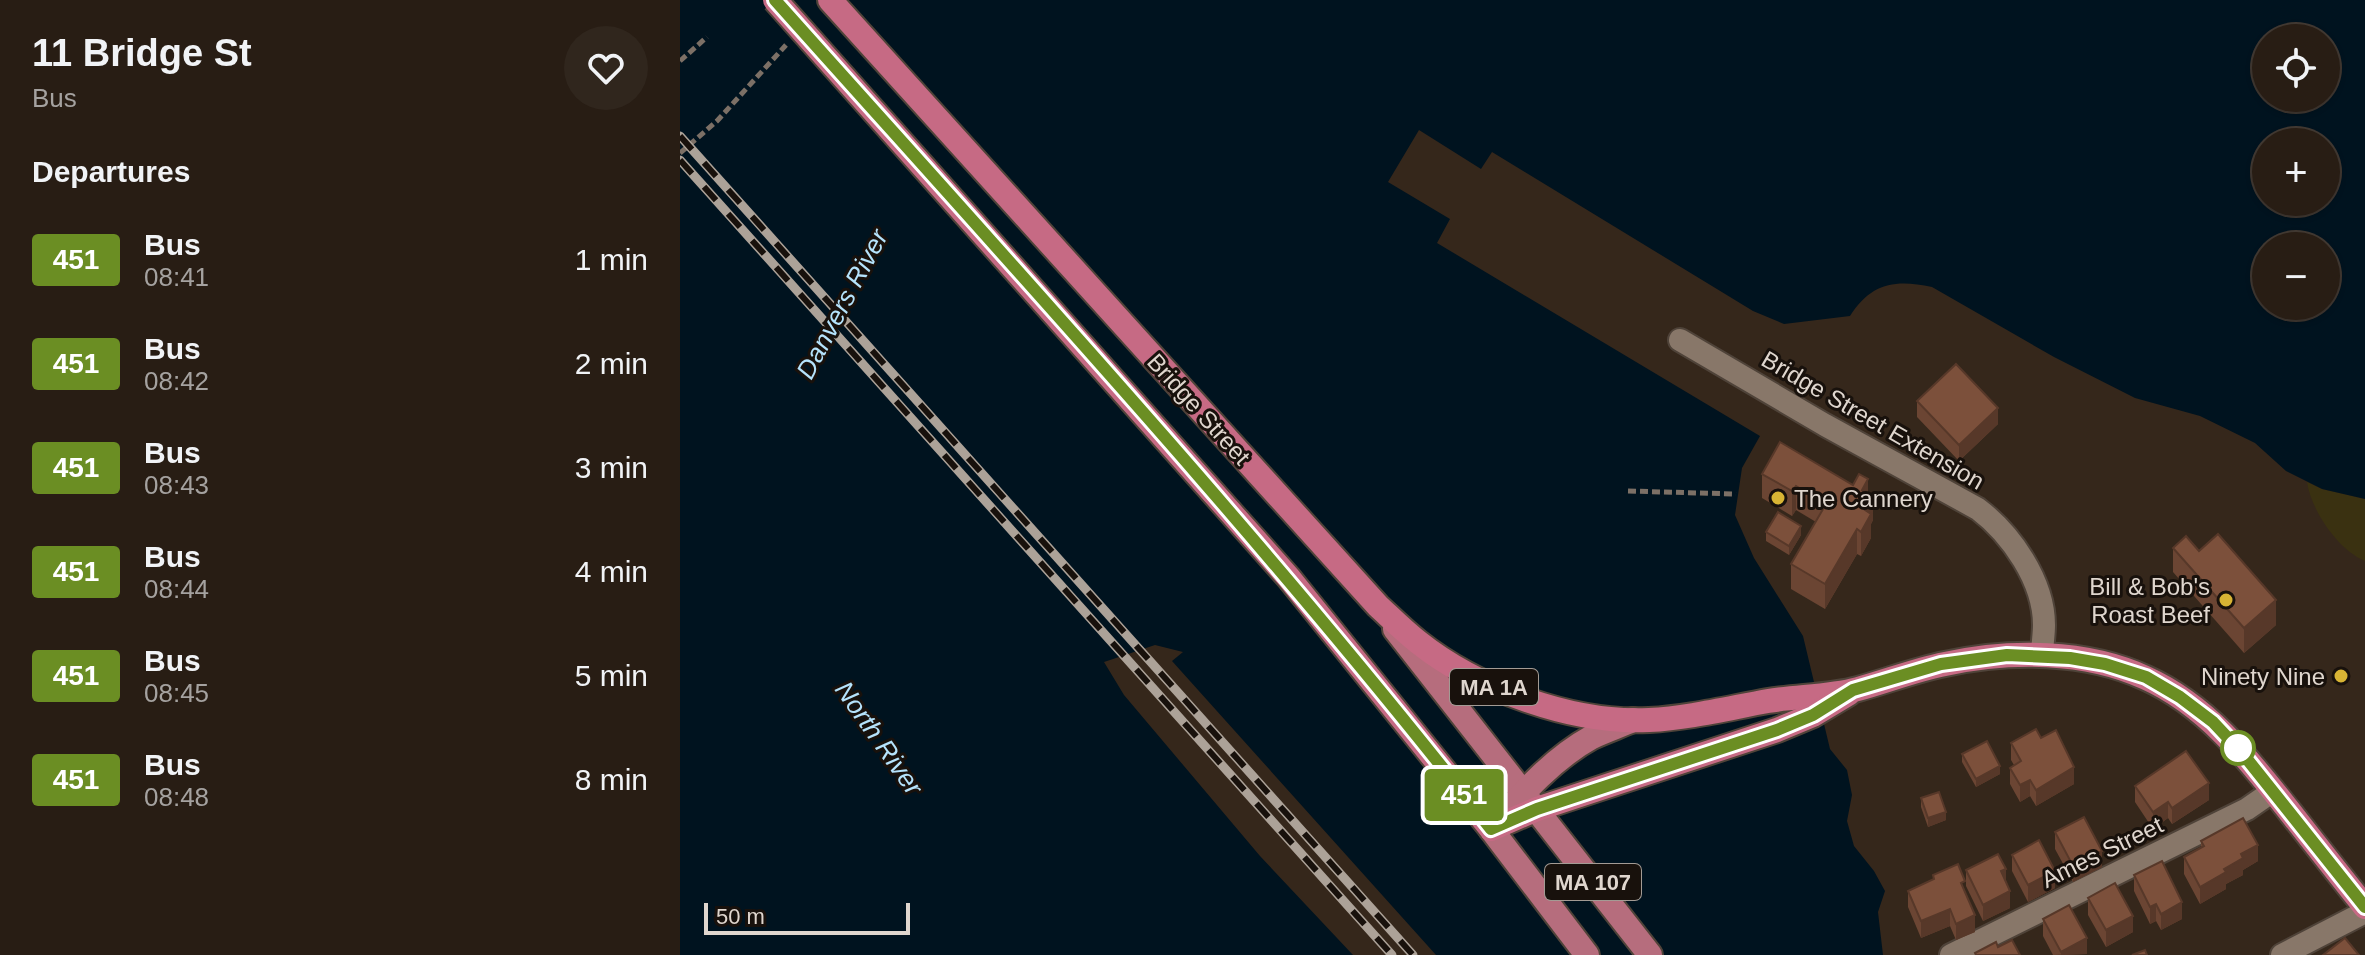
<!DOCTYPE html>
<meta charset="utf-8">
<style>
:root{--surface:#281d14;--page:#30261d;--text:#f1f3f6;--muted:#a5a2a0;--line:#443b34}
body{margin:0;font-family:Arial,sans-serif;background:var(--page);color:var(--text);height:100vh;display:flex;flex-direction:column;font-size:30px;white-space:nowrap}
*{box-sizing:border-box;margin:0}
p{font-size:26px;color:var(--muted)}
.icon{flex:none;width:44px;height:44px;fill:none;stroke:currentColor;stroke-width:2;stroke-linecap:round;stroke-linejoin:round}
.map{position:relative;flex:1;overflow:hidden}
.details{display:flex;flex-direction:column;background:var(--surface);width:680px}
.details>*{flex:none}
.badge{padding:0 16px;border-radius:6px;font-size:28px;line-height:52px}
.controls{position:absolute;left:1572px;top:24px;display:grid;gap:16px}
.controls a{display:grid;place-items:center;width:88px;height:88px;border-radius:50%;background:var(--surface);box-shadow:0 2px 6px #0004,0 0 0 2px var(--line);font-size:40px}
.scale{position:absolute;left:24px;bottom:20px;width:206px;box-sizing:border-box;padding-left:8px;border:4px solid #dfd6ce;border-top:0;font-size:22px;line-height:28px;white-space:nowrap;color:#dfd6ce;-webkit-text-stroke:6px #18110c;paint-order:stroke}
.map>.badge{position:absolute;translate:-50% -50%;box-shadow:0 0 0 4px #fff}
h2{padding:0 32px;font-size:30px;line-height:72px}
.round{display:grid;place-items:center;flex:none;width:84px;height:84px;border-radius:42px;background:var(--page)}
.head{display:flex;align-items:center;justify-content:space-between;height:136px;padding:0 32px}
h1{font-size:38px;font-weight:700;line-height:60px}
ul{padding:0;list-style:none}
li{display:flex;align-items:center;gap:24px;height:104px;padding:0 32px}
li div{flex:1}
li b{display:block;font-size:30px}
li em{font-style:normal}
li .badge{min-width:88px;font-weight:700;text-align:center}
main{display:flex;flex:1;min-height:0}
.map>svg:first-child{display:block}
.sand{fill:#3a3111}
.water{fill:#00131f;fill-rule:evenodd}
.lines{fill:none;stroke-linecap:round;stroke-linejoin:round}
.minor-casing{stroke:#4f4339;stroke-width:26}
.primary-casing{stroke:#4f4339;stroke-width:28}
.trunk-casing{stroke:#4f4339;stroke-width:28}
.path{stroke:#7c7066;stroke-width:5;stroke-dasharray:8 4;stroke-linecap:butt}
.minor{stroke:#887769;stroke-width:22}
.primary{stroke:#b66d7d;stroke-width:24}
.trunk{stroke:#c66a84;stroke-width:24}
.rail-casing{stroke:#aca298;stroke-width:9}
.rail{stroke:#18110c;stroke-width:6;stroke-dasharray:18;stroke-linecap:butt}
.trunk-bridge-casing{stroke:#4f4339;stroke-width:28;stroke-linecap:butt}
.trunk-bridge{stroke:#c66a84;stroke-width:24}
.wall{fill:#6b4533}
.shaded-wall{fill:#573829}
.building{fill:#7c503b;stroke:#573829;stroke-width:2}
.line-casing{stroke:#fff;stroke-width:18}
.line{stroke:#6b8e23;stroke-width:12}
.poi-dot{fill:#d8b434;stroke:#18110c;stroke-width:3}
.stop-dot{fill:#fff;stroke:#6b8e23;stroke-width:4}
.labels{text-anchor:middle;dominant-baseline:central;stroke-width:6;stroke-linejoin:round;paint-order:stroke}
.shield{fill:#18110c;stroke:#a39b94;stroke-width:2}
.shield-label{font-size:22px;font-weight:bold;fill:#dfd6ce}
.street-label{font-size:24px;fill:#dfd6ce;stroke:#18110c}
.poi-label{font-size:24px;fill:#dfd6ce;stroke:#18110c;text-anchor:end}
.water-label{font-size:26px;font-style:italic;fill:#b5e3fc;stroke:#18110c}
</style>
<main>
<section class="details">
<div class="head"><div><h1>11 Bridge St</h1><p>Bus</p></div><a class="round"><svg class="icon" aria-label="heart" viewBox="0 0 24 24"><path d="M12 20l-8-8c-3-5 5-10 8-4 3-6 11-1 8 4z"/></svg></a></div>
<h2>Departures</h2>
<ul>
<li><span class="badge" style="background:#6b8e23;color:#fff">451</span><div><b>Bus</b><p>08:41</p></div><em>1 min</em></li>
<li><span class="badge" style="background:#6b8e23;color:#fff">451</span><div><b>Bus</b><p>08:42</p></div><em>2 min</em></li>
<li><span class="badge" style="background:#6b8e23;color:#fff">451</span><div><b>Bus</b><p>08:43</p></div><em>3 min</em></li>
<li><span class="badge" style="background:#6b8e23;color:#fff">451</span><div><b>Bus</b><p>08:44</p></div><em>4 min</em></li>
<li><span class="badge" style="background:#6b8e23;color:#fff">451</span><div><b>Bus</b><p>08:45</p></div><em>5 min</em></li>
<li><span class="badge" style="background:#6b8e23;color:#fff">451</span><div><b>Bus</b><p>08:48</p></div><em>8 min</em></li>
</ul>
</section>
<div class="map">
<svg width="1685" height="955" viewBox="0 0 1685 955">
<rect width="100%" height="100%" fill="#35271b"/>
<path class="sand" d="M 1627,482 L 1642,489 L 1685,499 L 1685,561 C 1658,550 1631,510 1627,482 Z"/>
<path class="water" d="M 0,0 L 1685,0 L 1685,499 L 1642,489 L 1606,471 L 1575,443 L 1520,416 L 1455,398 L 1374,357 L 1252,287 C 1215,279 1191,283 1170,316 L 1104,324 L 1073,311 L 812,152 L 801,169 L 739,130 L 708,182 L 770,219 L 757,243 L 1080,436 L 1062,468 L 1055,515 L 1074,558 L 1123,636 L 1150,749 L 1167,770 L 1172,795 L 1167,821 L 1174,846 L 1194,871 L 1205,891 L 1198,912 L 1203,955 L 756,955 L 492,661 L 503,652 L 475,645 L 424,662 L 444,695 L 580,856 L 673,955 L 0,955 ZM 1586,38 L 1646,38 L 1646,98 L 1586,98 ZM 1586,142 L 1646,142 L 1646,202 L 1586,202 ZM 1586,246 L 1646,246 L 1646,306 L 1586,306 Z"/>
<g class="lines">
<defs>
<g id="minor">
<path d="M 1000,340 L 1145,425 L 1298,509 C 1331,534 1364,581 1364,625 C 1364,635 1362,646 1362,656"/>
<path d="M 1271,955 L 1567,809 L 1593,791"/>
<path d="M 1602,955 L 1685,912"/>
</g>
<g id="primary">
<path d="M 715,629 L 970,955"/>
<path d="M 907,955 L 811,829 C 841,795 872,759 912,737 C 925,731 939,726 953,720"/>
</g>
<g id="trunk">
<path d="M 150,0 L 698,606 C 711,618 724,631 738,642 C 797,689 893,724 969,720 C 1009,718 1049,708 1088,701 C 1117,696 1149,697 1178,689 C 1207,681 1235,670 1265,664 C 1329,650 1406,650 1466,678 C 1528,706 1569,760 1610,812 C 1635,844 1660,876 1685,907"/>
<path d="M 811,829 L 857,809 L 1097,730 L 1133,715 L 1168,694"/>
</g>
</defs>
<use href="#minor" class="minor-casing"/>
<use href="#primary" class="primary-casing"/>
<use href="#trunk" class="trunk-casing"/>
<g class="path">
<path d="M 0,61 L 27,37"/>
<path d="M 0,153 L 37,121 L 106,45"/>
<path d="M 948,491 L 1056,494"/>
</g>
<use href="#minor" class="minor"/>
<use href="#primary" class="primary"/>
<use href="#trunk" class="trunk"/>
<defs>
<g id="rail">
<path d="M 0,136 L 733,955"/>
<path d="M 0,160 L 712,955"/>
</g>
</defs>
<use href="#rail" class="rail-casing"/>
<use href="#rail" class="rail"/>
<defs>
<path id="trunk-bridge" d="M 95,0 L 609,578 L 811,829"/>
</defs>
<use href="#trunk-bridge" class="trunk-bridge-casing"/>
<use href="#trunk-bridge" class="trunk-bridge"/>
</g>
<g class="wall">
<path d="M 1237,401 L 1318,424 L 1279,461 L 1237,417 Z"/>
<path d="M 1082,474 L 1188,493 L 1193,520 L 1191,524 L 1191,538 L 1181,556 L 1177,554 L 1145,609 L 1111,589 L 1111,564 L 1136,522 L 1116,510 L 1112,516 L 1082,498 Z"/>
<path d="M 1086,532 L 1121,535 L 1109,555 L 1086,541 Z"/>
<path d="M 1493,548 L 1519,551 L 1596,625 L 1564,653 L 1493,572 Z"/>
<path d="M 1361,738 L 1394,784 L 1356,806 L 1350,796 L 1340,802 L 1330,784 L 1330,768 L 1334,765 L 1331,760 L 1331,743 Z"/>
<path d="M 1282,754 L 1320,774 L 1296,787 L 1282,762 Z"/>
<path d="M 1455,786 L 1529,800 L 1492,824 L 1488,818 L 1473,829 L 1455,802 Z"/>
<path d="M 1241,798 L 1266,820 L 1248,827 L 1241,807 Z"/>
<path d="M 1375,832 L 1422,867 L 1393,882 L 1375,849 Z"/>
<path d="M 1521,841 L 1578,861 L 1563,870 L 1563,875 L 1546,884 L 1546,889 L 1520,904 L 1504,874 L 1504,857 L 1521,848 Z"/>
<path d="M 1332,855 L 1375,888 L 1348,902 L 1332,871 Z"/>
<path d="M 1286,870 L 1326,881 L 1330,908 L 1303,921 L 1286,886 Z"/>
<path d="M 1253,875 L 1285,891 L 1295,932 L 1276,940 L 1270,926 L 1241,938 L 1228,907 L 1228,891 L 1253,880 Z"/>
<path d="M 1454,875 L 1502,919 L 1481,930 L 1476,921 L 1470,924 L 1454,891 Z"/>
<path d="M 1408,898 L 1453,932 L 1426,947 L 1408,915 Z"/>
<path d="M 1363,919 L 1407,954 L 1373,955 L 1363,936 Z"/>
</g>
<g class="shaded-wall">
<path d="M 1318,408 L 1318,424 L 1279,461 L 1279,445 Z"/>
<path d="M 1188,479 L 1188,503 L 1182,490 Z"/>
<path d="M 1116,486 L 1116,510 L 1112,516 L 1112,491 Z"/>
<path d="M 1193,496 L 1193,520 L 1191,524 L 1191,538 L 1181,556 L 1181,532 L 1185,510 Z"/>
<path d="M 1121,526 L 1121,535 L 1109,555 L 1109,546 Z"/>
<path d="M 1177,529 L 1177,554 L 1145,609 L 1145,584 Z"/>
<path d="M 1596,600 L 1596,625 L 1564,653 L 1564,628 Z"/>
<path d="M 1320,766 L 1320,774 L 1296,787 L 1296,779 Z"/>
<path d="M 1394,767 L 1394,784 L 1356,806 L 1356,790 Z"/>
<path d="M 1350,780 L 1350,796 L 1340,802 L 1340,785 Z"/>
<path d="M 1529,783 L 1529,800 L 1492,824 L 1492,808 Z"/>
<path d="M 1488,802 L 1488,818 L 1473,829 L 1473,812 Z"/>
<path d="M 1266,812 L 1266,820 L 1248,827 L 1248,818 Z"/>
<path d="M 1578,845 L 1578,861 L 1563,870 L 1563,875 L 1546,884 L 1546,889 L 1520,904 L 1520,887 L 1561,854 Z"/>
<path d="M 1422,851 L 1422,867 L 1393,882 L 1393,866 Z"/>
<path d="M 1326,869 L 1326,886 L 1321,871 Z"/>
<path d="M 1375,871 L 1375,888 L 1348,902 L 1348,885 Z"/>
<path d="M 1330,891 L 1330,908 L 1303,921 L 1303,905 Z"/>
<path d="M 1502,902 L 1502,919 L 1481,930 L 1481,914 Z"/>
<path d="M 1476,904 L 1476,921 L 1470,924 L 1470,907 Z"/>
<path d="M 1270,909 L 1270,926 L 1241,938 L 1241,921 Z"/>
<path d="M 1295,915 L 1295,932 L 1276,940 L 1276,924 Z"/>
<path d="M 1453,916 L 1453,932 L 1426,947 L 1426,930 Z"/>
<path d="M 1407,938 L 1407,954 L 1381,955 L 1381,952 Z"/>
</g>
<g class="building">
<path d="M 1276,364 L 1318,408 L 1279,445 L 1237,401 Z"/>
<path d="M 1100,442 L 1173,485 L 1179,474 L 1188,479 L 1182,490 L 1193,496 L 1185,510 L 1191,514 L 1181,532 L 1177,529 L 1145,584 L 1111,564 L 1146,504 L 1116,486 L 1112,491 L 1082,474 Z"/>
<path d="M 1098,512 L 1121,526 L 1109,546 L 1086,532 Z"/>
<path d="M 1538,534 L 1596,600 L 1564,628 L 1493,548 L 1506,536 L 1519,551 Z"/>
<path d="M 1356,729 L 1361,738 L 1376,730 L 1394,767 L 1356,790 L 1350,780 L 1340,785 L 1330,768 L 1341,761 L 1331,743 Z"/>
<path d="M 1307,741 L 1320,766 L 1296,779 L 1282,754 Z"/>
<path d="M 1506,751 L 1529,783 L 1492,808 L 1488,802 L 1473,812 L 1455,786 Z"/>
<path d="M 1259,792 L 1266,812 L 1248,818 L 1241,798 Z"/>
<path d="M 1404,817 L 1422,851 L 1393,866 L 1375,832 Z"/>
<path d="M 1563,818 L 1578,845 L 1561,854 L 1563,858 L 1544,869 L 1546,872 L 1520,887 L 1504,857 L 1524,846 L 1521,841 Z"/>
<path d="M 1359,840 L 1375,871 L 1348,885 L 1332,855 Z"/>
<path d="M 1318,854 L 1326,869 L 1321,871 L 1330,891 L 1303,905 L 1286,870 Z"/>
<path d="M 1482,861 L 1502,902 L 1481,914 L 1476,904 L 1470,907 L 1454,875 Z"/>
<path d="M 1278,864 L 1285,881 L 1281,883 L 1295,915 L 1276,924 L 1270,909 L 1241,921 L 1228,891 L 1254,879 L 1253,875 Z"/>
<path d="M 1435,883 L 1453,916 L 1426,930 L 1408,898 Z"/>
<path d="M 1389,905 L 1407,938 L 1381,952 L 1363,919 Z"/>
<path d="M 1665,938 L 1679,955 L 1643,955 Z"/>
<path d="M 1332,940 L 1340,955 L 1296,955 L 1295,953 L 1316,942 L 1318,947 Z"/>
<path d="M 1465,950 L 1467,955 L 1452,955 Z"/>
</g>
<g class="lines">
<defs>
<path id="line" d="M 95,0 C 338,272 586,541 811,829 L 857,809 L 1097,730 L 1133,715 L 1173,690 L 1261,664 L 1327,655 L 1390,658 L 1425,664 L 1466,677 L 1500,697 L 1533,722 L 1563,754 L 1685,907"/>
</defs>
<use href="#line" class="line-casing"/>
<use href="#line" class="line"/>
</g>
<g class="poi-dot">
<circle cx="1098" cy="498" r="8"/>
<circle cx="1546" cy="600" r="8"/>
<circle cx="1661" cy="676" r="8"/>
</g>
<circle class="stop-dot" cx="1558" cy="748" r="16"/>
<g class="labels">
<g class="shield">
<rect x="770" y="669" width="88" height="36" rx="6"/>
<rect x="865" y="864" width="96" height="36" rx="6"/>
</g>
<g class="shield-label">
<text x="814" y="687">MA 1A</text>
<text x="913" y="882">MA 107</text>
</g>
<g class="street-label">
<text transform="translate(519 409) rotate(48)">Bridge Street</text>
<text transform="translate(1193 420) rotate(30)">Bridge Street Extension</text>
<text transform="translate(1422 852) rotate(-26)">Ames Street</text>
</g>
<g class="poi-label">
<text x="1114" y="498" text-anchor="start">The Cannery</text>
<text x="1530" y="586">Bill &amp; Bob's<tspan x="1530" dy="28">Roast Beef</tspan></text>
<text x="1645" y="676">Ninety Nine</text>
</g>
<g class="water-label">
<text transform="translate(162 304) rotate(-62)">Danvers River</text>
<text transform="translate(199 738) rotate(55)">North River</text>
</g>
</g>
</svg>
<div class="controls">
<a><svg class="icon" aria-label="locate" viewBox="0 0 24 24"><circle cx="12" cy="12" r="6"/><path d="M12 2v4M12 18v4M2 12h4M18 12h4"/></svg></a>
<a>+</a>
<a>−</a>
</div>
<div class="scale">50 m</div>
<b class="badge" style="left:784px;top:795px;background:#6b8e23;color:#fff">451</b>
</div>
</main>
